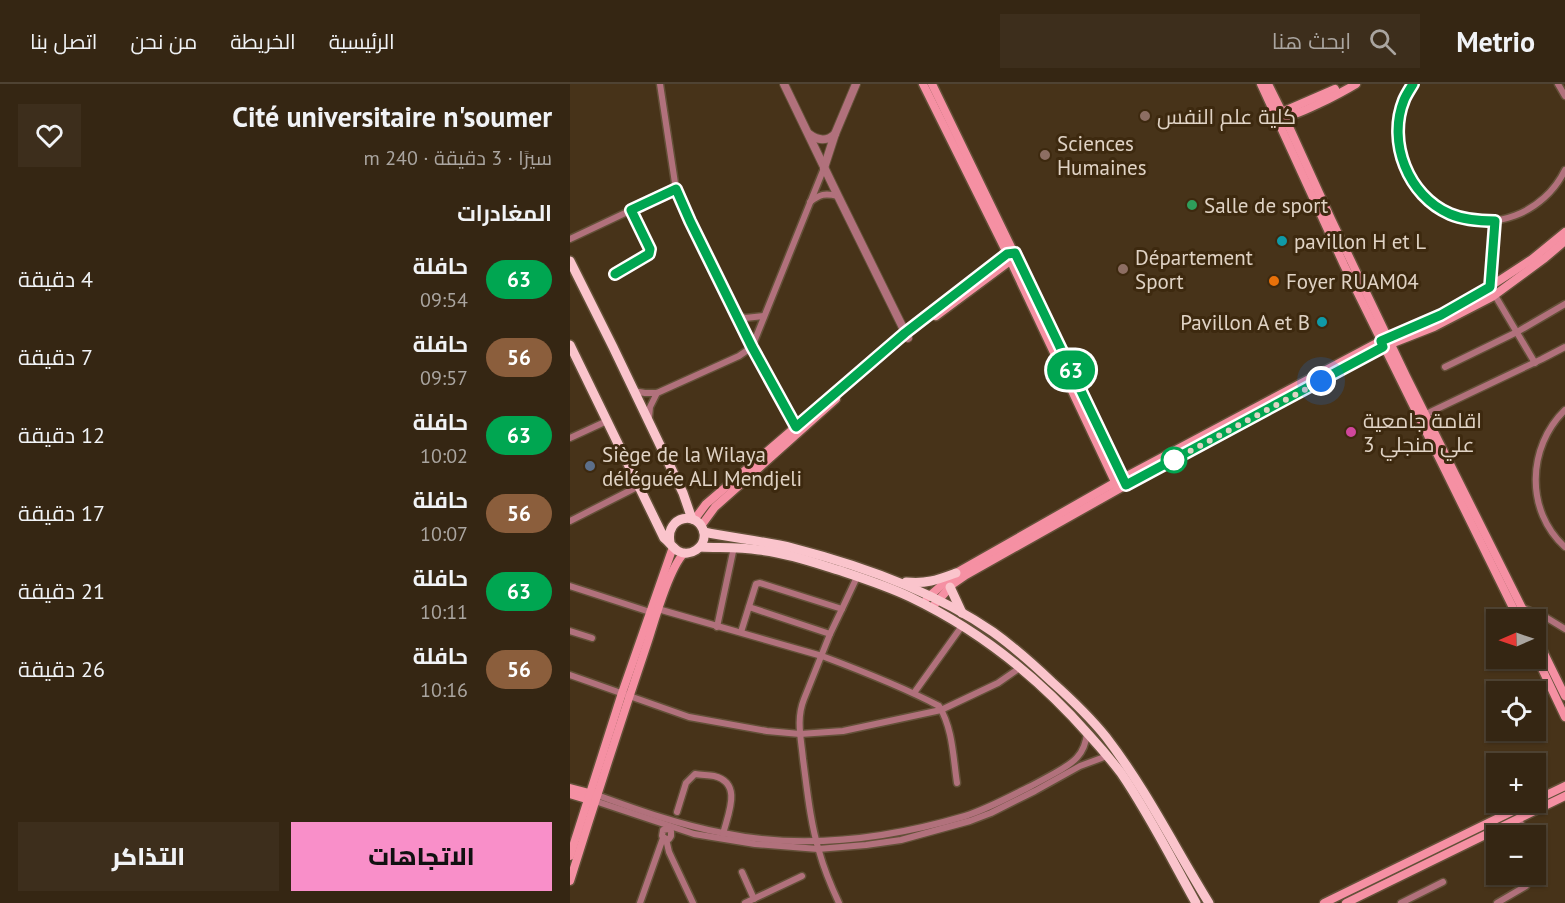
<!DOCTYPE html>
<html lang="ar">
<meta charset="utf-8">
<style>
:root{--surface:#352613;--page:#3d2e1c;--text:#f1f3f6;--muted:#aaa5a0;--line:#4f4333;--accent:#f98fc9}
body{margin:0;font-family:"PT Sans",Cairo,sans-serif;background:var(--page);color:var(--text);direction:rtl;height:100vh;display:flex;flex-direction:column;font-size:22px;white-space:nowrap}
*{box-sizing:border-box;margin:0}
p{font-size:20px;color:var(--muted)}
.icon{flex:none;width:33px;height:33px;fill:none;stroke:currentColor;stroke-width:2;stroke-linecap:round;stroke-linejoin:round}
.map{position:relative;flex:1;overflow:hidden;direction:ltr}
.sheet{display:flex;flex-direction:column;background:var(--surface);width:570px}
.sheet>*{flex:none}
.badge{padding:0 12px;border-radius:20px;font-size:21px;line-height:39px}
.needle{width:39px;rotate:268deg}
.controls{position:absolute;left:916px;top:525px;display:grid;gap:12px}
.controls a{display:grid;place-items:center;width:60px;height:60px;border-radius:0px;background:var(--surface);box-shadow:0 2px 4px #0004,0 0 0 2px var(--line);font-size:30px}
.you{position:absolute;width:30px;height:30px;margin:-15px;border:4px solid #fff;border-radius:50%;background:#1a73e8;box-shadow:0 0 0 9px #1a73e833}
.map>.badge{position:absolute;translate:-50% -50%;box-shadow:0 0 0 3px #fff}
h2{padding:0 18px;font-size:22px;line-height:54px}
.round{display:grid;place-items:center;flex:none;width:63px;height:63px;border-radius:0px;background:var(--page)}
.summary{display:flex;align-items:center;justify-content:space-between;height:102px;padding:0 18px}
h1{font-size:28px;font-weight:800;line-height:45px}
.cta{display:flex;gap:12px;margin-top:auto;padding:12px 18px}
.cta a{flex:1;height:69px;border-radius:0px;background:var(--accent);color:#111;font-size:24px;font-weight:800;line-height:69px;text-align:center}
.cta a+a{background:var(--page);color:var(--text)}
ul{padding:0;list-style:none}
li{display:flex;align-items:center;gap:18px;height:78px;padding:0 18px}
li div{flex:1}
li b{display:block;font-size:22px}
li em{font-style:normal}
li .badge{min-width:66px;font-weight:700;text-align:center}
header{display:flex;align-items:center;gap:36px;box-sizing:border-box;height:84px;padding:0 30px;background:var(--surface);border-bottom:2px solid var(--line)}
header strong{font-size:28px}
nav{display:flex;gap:33px;margin-inline-start:auto;font-size:21px}
.search{width:420px;height:54px;background:var(--page);display:flex;align-items:center;gap:15px;box-sizing:border-box;padding:0 21px;border-radius:0px;color:var(--muted);font-size:22px}
main{display:flex;flex:1;min-height:0}
.map>svg:first-child{display:block}
.lines{fill:none;stroke-linecap:round;stroke-linejoin:round}
.minor-casing{stroke:#635038;stroke-width:9}
.tertiary-casing{stroke:#635038;stroke-width:10}
.secondary-casing{stroke:#635038;stroke-width:11}
.primary-casing{stroke:#635038;stroke-width:12}
.minor{stroke:#b1717c;stroke-width:6}
.tertiary{stroke:#b1717c;stroke-width:8}
.secondary{stroke:#f590a3;stroke-width:8}
.primary{stroke:#fac4cc;stroke-width:9}
.line-casing{stroke:#fff;stroke-width:14}
.line{stroke:#00a651;stroke-width:9}
.walk{stroke:#e0d3c5;stroke-width:6;stroke-dasharray:0 10.8}
.education-dot{fill:#8d6e63;stroke:#3d290f;stroke-width:2}
.leisure-dot{fill:#2e9e5b;stroke:#3d290f;stroke-width:2}
.culture-dot{fill:#0f9aa8;stroke:#3d290f;stroke-width:2}
.food-dot{fill:#e8710a;stroke:#3d290f;stroke-width:2}
.hotel-dot{fill:#d1479c;stroke:#3d290f;stroke-width:2}
.stop-dot{fill:#fff;stroke:#00a651;stroke-width:3}
.service-dot{fill:#5c6f8a;stroke:#3d290f;stroke-width:2}
.labels{text-anchor:middle;dominant-baseline:central;stroke-width:6;stroke-linejoin:round;paint-order:stroke}
.poi-label{font-size:21px;fill:#e0d3c5;stroke:#3d290f;text-anchor:start}
</style>
<header>
<strong>Metrio</strong>
<div class="search"><svg class="icon" aria-label="search" viewBox="0 0 24 24"><circle cx="10" cy="10" r="6"/><path d="M15 15l6 6"/></svg>ابحث هنا</div>
<nav><a>الرئيسية</a><a>الخريطة</a><a>من نحن</a><a>اتصل بنا</a></nav>
</header>
<main>
<div class="map">
<svg width="995" height="819" viewBox="0 0 995 819">
<rect width="100%" height="100%" fill="#473319"/>
<g class="lines">
<defs>
<g id="minor">
<path d="M 90,0 L 105,99 L 108,111 L 182,263 L 227,345"/>
<path d="M 843,0 C 840,5 836,11 834,16 C 816,58 838,110 878,129 C 922,150 974,129 995,86"/>
<path d="M 988,0 L 995,12"/>
<path d="M 240,118 C 250,110 255,109 268,112"/>
<path d="M 925,137 L 920,203 L 965,279"/>
<path d="M 0,155 L 106,105"/>
<path d="M 45,190 L 79,170 L 80,165 L 61,126"/>
<path d="M 166,230 L 175,234 L 194,232"/>
<path d="M 875,283 L 947,248 L 995,220"/>
<path d="M 63,307 L 75,309 L 87,309 L 169,272 L 182,263 L 254,84"/>
<path d="M 995,326 C 957,363 955,427 995,463"/>
<path d="M 852,332 L 972,275 L 995,263"/>
<path d="M 79,334 L 80,323 L 87,309"/>
<path d="M 0,354 L 37,337"/>
<path d="M 0,437 L 69,402"/>
<path d="M 0,502 L 80,528 L 88,525 L 252,572 C 292,587 331,602 369,622 C 383,645 383,673 387,699"/>
<path d="M 179,523 L 260,550"/>
<path d="M 950,524 L 953,524 L 977,534 L 995,545"/>
<path d="M 272,525 L 287,493"/>
<path d="M 147,543 L 164,463"/>
<path d="M 0,547 L 22,554"/>
<path d="M 171,548 L 186,500 L 190,499 L 272,525 L 260,550 L 234,615 C 226,635 231,654 233,675 C 237,705 240,737 249,767 C 254,785 261,802 269,819"/>
<path d="M 0,591 L 119,633 L 197,647 L 230,650 L 273,647 L 371,626 L 428,599 L 451,583"/>
<path d="M 344,609 L 392,542"/>
<path d="M 27,711 C 68,726 110,741 153,749 C 233,766 317,755 395,732 C 417,725 437,714 457,704 C 467,699 476,694 485,689 C 503,679 515,671 517,649"/>
<path d="M 25,717 L 124,750 L 185,760 L 248,765 L 296,761 L 331,756 L 400,737 L 421,729 L 465,707 L 510,682 L 537,672"/>
<path d="M 107,728 L 116,699 L 125,690 C 131,691 138,691 144,692 C 173,699 158,730 153,750"/>
<path d="M 949,735 L 956,752"/>
<path d="M 98,745 L 101,747 L 101,752 L 99,755 L 96,755 L 92,752 L 93,746 L 98,745 L 99,742"/>
<path d="M 96,755 L 99,768 L 123,819"/>
<path d="M 172,788 L 184,815"/>
<path d="M 70,819 L 93,754"/>
<path d="M 175,819 L 232,792"/>
<path d="M 831,819 L 873,798"/>
<path d="M 927,819 L 956,802 L 962,790"/>
</g>
<g id="tertiary">
<path d="M 214,0 L 268,112 L 338,254"/>
<path d="M 239,50 C 247,56 257,58 265,50"/>
<path d="M 254,84 L 265,50 L 286,0"/>
</g>
<g id="secondary">
<path d="M 353,0 L 435,165 L 547,402"/>
<path d="M 362,0 L 555,398"/>
<path d="M 691,0 L 774,181 L 949,536"/>
<path d="M 698,0 L 715,34 L 761,135 L 836,292 L 958,536"/>
<path d="M 709,31 L 712,28 L 765,5"/>
<path d="M 710,34 C 726,33 771,9 786,0"/>
<path d="M 366,232 L 440,177 L 444,172"/>
<path d="M 124,436 L 136,420 L 335,249 L 437,170 L 441,169"/>
<path d="M 131,442 L 145,423 L 266,315"/>
<path d="M 357,514 L 386,489 L 553,394 L 818,253 L 871,231 L 907,211 L 962,175 L 995,148"/>
<path d="M 364,521 L 383,500 L 396,491 L 556,401 L 813,263 L 864,243 L 922,213 L 975,174 L 995,157"/>
<path d="M 966,553 L 995,612"/>
<path d="M 966,572 L 995,633"/>
<path d="M 0,704 L 23,710"/>
<path d="M 0,710 L 23,717"/>
<path d="M 966,716 L 995,702"/>
<path d="M 0,772 L 52,609 L 103,463"/>
<path d="M 0,797 C 25,717 51,637 78,557 C 85,535 99,485 114,469"/>
<path d="M 754,819 L 961,718"/>
<path d="M 776,819 L 995,712"/>
</g>
<g id="primary">
<path d="M 0,177 L 43,263 L 113,409 L 122,435"/>
<path d="M 0,261 L 94,454 C 99,458 103,464 108,467 C 120,474 136,463 134,449 C 129,425 95,432 100,458"/>
<path d="M 134,448 C 163,454 194,457 223,464 C 293,482 364,507 423,548 C 444,563 463,580 482,598 C 501,615 520,633 536,653 C 576,705 605,764 639,819"/>
<path d="M 130,463 C 150,464 169,463 189,466 C 216,469 242,478 268,486 C 292,494 317,502 340,513 C 409,546 469,594 519,651 C 530,663 541,676 551,689 C 579,730 602,776 626,819"/>
<path d="M 336,498 C 357,500 367,496 386,489"/>
<path d="M 380,503 L 392,529"/>
</g>
</defs>
<use href="#minor" class="minor-casing"/>
<use href="#tertiary" class="tertiary-casing"/>
<use href="#secondary" class="secondary-casing"/>
<use href="#primary" class="primary-casing"/>
<use href="#minor" class="minor"/>
<use href="#tertiary" class="tertiary"/>
<use href="#secondary" class="secondary"/>
<use href="#primary" class="primary"/>
</g>
<g class="lines">
<defs>
<path id="line" d="M 45,190 L 79,170 L 80,165 L 61,126 L 106,105 L 120,137 L 182,263 L 226,343 L 335,249 L 437,170 L 445,169 L 556,401 L 813,263 L 811,257 L 871,231 L 920,203 L 925,137 C 910,137 894,136 880,130 C 838,112 817,58 834,16 C 836,11 840,5 843,0"/>
</defs>
<use href="#line" class="line-casing"/>
<use href="#line" class="line"/>
<path class="walk" d="M 604,376 L 598,379 L 751,297"/>
</g>
<g class="education-dot">
<circle cx="575" cy="32" r="6"/>
<circle cx="475" cy="71" r="6"/>
<circle cx="553" cy="185" r="6"/>
</g>
<circle class="leisure-dot" cx="622" cy="121" r="6"/>
<g class="culture-dot">
<circle cx="712" cy="157" r="6"/>
<circle cx="752" cy="238" r="6"/>
</g>
<circle class="food-dot" cx="704" cy="197" r="6"/>
<circle class="hotel-dot" cx="781" cy="348" r="6"/>
<circle class="stop-dot" cx="604" cy="376" r="12"/>
<circle class="service-dot" cx="20" cy="382" r="6"/>
<g class="labels">
<g class="poi-label">
<text x="587" y="32">كلية علم النفس</text>
<text x="487" y="59">Sciences<tspan x="487" dy="24">Humaines</tspan></text>
<text x="634" y="121">Salle de sport</text>
<text x="724" y="157">pavillon H et L</text>
<text x="565" y="173">Département<tspan x="565" dy="24">Sport</tspan></text>
<text x="716" y="197">Foyer RUAM04</text>
<text x="740" y="238" text-anchor="end">Pavillon A et B</text>
<text x="793" y="336">اقامة جامعية<tspan x="793" dy="24">علي منجلي 3</tspan></text>
<text x="32" y="370">Siège de la Wilaya<tspan x="32" dy="24">déléguée ALI Mendjeli</tspan></text>
</g>
</g>
</svg>
<div class="controls">
<a><svg class="needle" viewBox="-14 -14 28 28"><path d="M0-13l5 13h-10z" fill="#e53935"/><path d="M0 13l5-13h-10z" fill="#aaa5a0"/></svg></a>
<a><svg class="icon" aria-label="locate" viewBox="0 0 24 24"><circle cx="12" cy="12" r="6"/><path d="M12 2v4M12 18v4M2 12h4M18 12h4"/></svg></a>
<a>+</a>
<a>−</a>
</div>
<div class="you" style="left:751px;top:297px"></div>
<b class="badge" style="left:501px;top:286px;background:#00a651;color:#fff">63</b>
</div>
<section class="sheet">
<div class="summary"><div><h1>Cité universitaire n'soumer</h1><p>سيرًا · 3 دقيقة · 240 m</p></div><a class="round"><svg class="icon" aria-label="heart" viewBox="0 0 24 24"><path d="M12 20l-8-8c-3-5 5-10 8-4 3-6 11-1 8 4z"/></svg></a></div>
<h2>المغادرات</h2>
<ul>
<li><span class="badge" style="background:#00a651;color:#fff">63</span><div><b>حافلة</b><p>09:54</p></div><em>4 دقيقة</em></li>
<li><span class="badge" style="background:#8b5e3c;color:#fff">56</span><div><b>حافلة</b><p>09:57</p></div><em>7 دقيقة</em></li>
<li><span class="badge" style="background:#00a651;color:#fff">63</span><div><b>حافلة</b><p>10:02</p></div><em>12 دقيقة</em></li>
<li><span class="badge" style="background:#8b5e3c;color:#fff">56</span><div><b>حافلة</b><p>10:07</p></div><em>17 دقيقة</em></li>
<li><span class="badge" style="background:#00a651;color:#fff">63</span><div><b>حافلة</b><p>10:11</p></div><em>21 دقيقة</em></li>
<li><span class="badge" style="background:#8b5e3c;color:#fff">56</span><div><b>حافلة</b><p>10:16</p></div><em>26 دقيقة</em></li>
</ul>
<div class="cta"><a>الاتجاهات</a><a>التذاكر</a></div>
</section>
</main>
